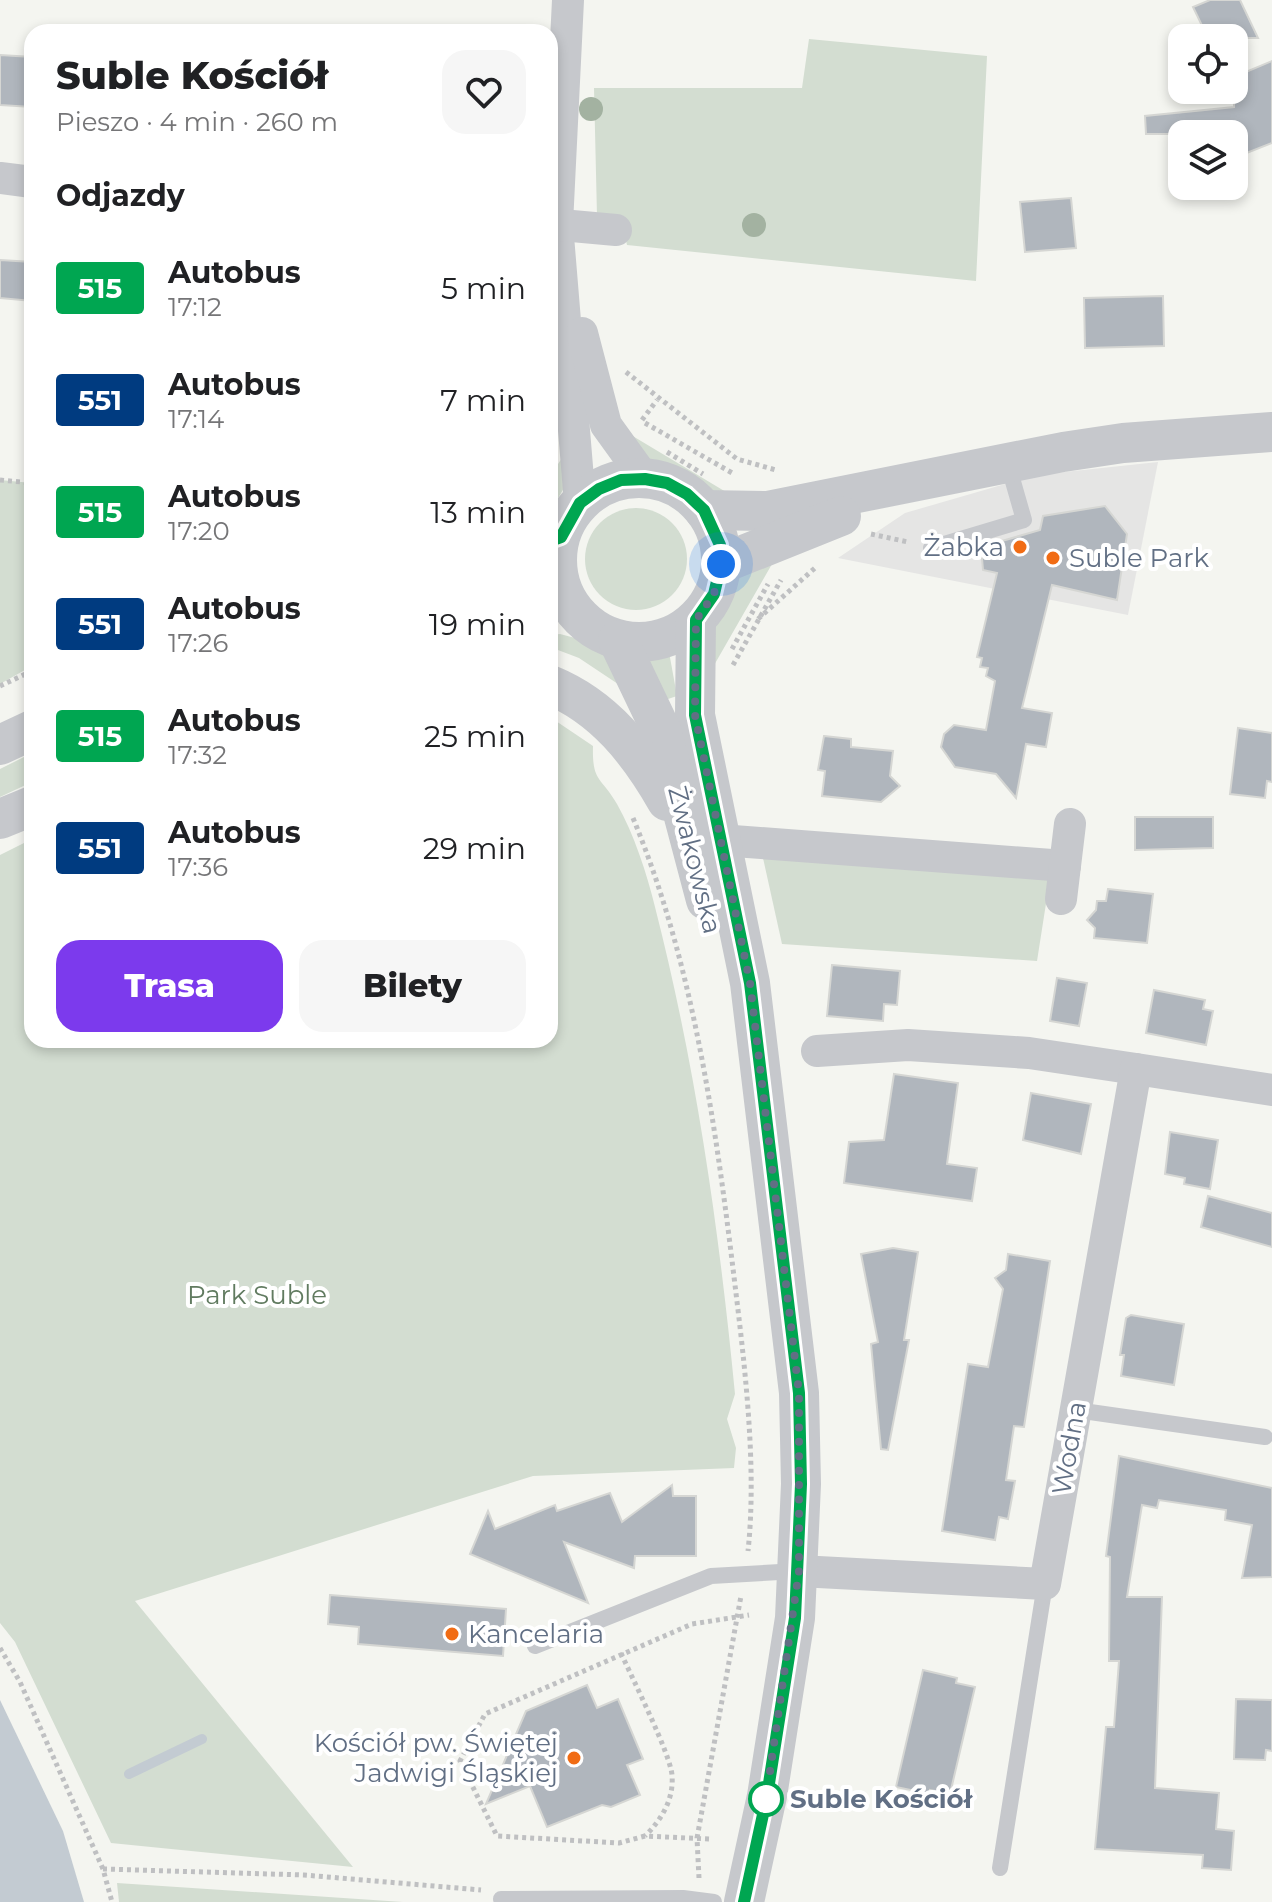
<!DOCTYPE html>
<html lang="pl">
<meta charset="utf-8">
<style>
:root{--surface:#fff;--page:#f6f6f6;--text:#202124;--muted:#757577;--accent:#7c3aed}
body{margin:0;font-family:Montserrat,sans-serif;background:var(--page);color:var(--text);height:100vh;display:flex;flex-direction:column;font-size:30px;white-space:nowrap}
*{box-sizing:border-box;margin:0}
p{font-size:26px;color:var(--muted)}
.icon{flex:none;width:44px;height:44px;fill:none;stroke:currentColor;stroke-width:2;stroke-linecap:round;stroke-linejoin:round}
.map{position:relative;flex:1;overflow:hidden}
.side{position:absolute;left:24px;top:24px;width:534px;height:1024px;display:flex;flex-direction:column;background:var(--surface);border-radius:24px;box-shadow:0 4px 12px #0003}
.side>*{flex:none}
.badge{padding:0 16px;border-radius:6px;font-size:28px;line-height:52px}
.controls{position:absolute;left:1168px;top:24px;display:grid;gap:16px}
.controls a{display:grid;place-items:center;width:80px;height:80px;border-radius:16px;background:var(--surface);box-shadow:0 4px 12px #0003;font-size:40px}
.you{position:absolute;width:40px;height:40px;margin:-20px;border:6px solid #fff;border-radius:50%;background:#1a73e8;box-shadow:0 0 0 12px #1a73e833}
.map>.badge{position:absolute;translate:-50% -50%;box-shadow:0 0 0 4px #fff}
h2{padding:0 32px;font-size:30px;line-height:72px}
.round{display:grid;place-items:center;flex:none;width:84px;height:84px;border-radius:24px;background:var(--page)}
.head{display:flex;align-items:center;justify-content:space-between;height:136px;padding:0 32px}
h1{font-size:38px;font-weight:800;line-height:60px}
.primary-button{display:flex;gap:16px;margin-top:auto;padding:16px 32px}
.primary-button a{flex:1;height:92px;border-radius:24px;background:var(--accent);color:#fff;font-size:32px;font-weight:800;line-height:92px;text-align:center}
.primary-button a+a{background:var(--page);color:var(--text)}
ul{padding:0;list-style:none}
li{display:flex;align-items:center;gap:24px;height:112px;padding:0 32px}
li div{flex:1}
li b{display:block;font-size:30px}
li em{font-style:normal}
li .badge{min-width:88px;font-weight:700;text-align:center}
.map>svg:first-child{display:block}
.built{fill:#e5e5e4}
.green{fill:#d3ddd1}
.water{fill:#c3cbd2}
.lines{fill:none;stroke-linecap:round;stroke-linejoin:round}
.stream{stroke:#c3cbd2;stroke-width:10}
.building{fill:#b0b6bd;stroke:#d5d6d3;stroke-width:2}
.path{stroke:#bfc0c2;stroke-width:5;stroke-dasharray:4 4;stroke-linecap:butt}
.service{stroke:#c6c8cc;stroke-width:16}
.minor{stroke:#c6c8cc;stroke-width:32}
.tertiary{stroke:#c6c8cc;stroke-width:40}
.tree{fill:#a3b2a1}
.line-casing{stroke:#fff;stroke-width:18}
.line{stroke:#00a651;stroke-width:12}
.walk{stroke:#616f84;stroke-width:8;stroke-dasharray:0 14.4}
.poi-dot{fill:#f16c14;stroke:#fff;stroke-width:3}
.stop-dot{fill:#fff;stroke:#00a651;stroke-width:4}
.labels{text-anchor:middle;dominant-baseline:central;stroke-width:8;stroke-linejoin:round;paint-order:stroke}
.poi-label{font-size:26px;fill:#616f84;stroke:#fff;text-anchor:end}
.street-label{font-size:26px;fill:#616f84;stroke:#fff}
.park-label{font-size:26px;fill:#617b60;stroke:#fff}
.stop-label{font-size:26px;font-weight:bold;fill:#616f84;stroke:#fff;text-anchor:start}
</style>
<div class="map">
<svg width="1272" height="1902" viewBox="0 0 1272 1902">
<rect width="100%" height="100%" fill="#f4f5f0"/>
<path class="built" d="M 1158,462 L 1128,615 L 838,558 L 905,513 L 1036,475 Z"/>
<g class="green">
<path d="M 809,39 L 987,56 L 976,281 L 627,245 L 621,218 L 597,216 L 594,88 L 802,88 Z"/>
<path d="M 626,432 L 736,498 L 707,493 L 679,473 L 652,462 Z"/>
<path d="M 568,449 L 564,488 L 550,512 L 550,476 Z"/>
<path d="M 0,480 L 32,483 L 32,666 L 0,684 Z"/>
<circle cx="636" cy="559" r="51"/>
<path d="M 772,564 L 705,681 L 710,620 L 719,609 L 731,580 Z"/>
<path d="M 560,634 L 579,639 L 615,661 L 624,688 L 579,658 L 550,647 L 550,635 Z"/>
<path d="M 669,652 L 677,696 L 662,701 L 648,657 Z"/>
<path d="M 550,717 L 593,746 C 592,783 601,776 617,804 C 634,834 647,874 655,907 C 696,1067 719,1229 735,1394 L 727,1419 L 736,1448 L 734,1468 L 533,1476 L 135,1601 L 353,1867 L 111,1843 L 15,1642 L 0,1623 L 0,855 L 32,839 L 32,1040 L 550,1040 Z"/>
<path d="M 32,753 L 32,782 L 0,797 L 0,769 Z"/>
<path d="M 763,858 L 1050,878 L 1037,961 L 782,944 Z"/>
<path d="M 117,1883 L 403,1902 L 119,1902 Z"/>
</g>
<path class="water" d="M 0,1700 L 63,1831 L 84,1902 L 0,1902 Z"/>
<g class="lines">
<path class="stream" d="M 129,1774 L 202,1739"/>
</g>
<g class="building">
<path d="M 1210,0 L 1240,0 L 1258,38 L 1208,38 L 1193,7 Z"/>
<path d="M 0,55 L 32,57 L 32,107 L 0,105 Z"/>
<path d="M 1272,61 L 1272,143 L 1234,158 L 1234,134 L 1146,134 L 1145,116 L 1234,107 L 1234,77 Z"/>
<path d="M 1071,198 L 1076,248 L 1025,252 L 1020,202 Z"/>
<path d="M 0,260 L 32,262 L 32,301 L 0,298 Z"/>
<path d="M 1163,296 L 1164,346 L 1085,348 L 1084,298 Z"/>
<path d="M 1105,506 L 1127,534 L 1117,600 L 1052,585 L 1022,708 L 1052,713 L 1046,747 L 1026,744 L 1016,798 L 996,774 L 955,767 L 941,747 L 944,734 L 954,725 L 986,730 L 995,681 L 986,676 L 988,668 L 980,667 L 982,658 L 977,657 L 997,573 L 983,570 L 981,547 L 1040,530 L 1043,516 Z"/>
<path d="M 1238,728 L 1272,733 L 1272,782 L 1267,781 L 1265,798 L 1230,794 Z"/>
<path d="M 824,736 L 851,739 L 851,747 L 893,751 L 890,776 L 900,786 L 881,802 L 822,796 L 825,771 L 818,770 Z"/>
<path d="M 1135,817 L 1213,817 L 1213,848 L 1135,850 Z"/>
<path d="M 1108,889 L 1153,894 L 1147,943 L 1094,938 L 1095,928 L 1087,920 L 1096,910 L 1097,901 L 1106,901 Z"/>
<path d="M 832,965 L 900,971 L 897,1005 L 884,1004 L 883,1021 L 827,1016 Z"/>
<path d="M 1057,978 L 1087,983 L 1079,1026 L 1050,1021 Z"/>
<path d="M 1154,990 L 1205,1000 L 1203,1009 L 1213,1011 L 1206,1045 L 1146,1033 Z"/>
<path d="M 894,1074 L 958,1083 L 947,1164 L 977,1168 L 972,1201 L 844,1183 L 849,1142 L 884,1140 Z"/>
<path d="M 1031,1093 L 1091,1104 L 1081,1154 L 1023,1140 Z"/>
<path d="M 1170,1132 L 1218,1140 L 1210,1189 L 1184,1184 L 1185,1178 L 1165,1174 Z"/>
<path d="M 1208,1196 L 1272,1213 L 1272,1247 L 1201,1227 Z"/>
<path d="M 893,1248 L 918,1252 L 904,1340 L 909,1340 L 888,1450 L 881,1449 L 871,1344 L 878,1342 L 861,1254 Z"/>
<path d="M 1008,1254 L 1050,1261 L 1024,1427 L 1014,1426 L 1006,1480 L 1015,1481 L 1008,1519 L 999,1517 L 995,1540 L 942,1531 L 968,1364 L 988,1367 L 1003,1289 L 995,1278 L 1006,1270 Z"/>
<path d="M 1131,1315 L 1184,1324 L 1174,1385 L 1121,1376 L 1124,1355 L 1120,1355 L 1126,1318 Z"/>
<path d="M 1119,1456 L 1272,1488 L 1272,1577 L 1242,1578 L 1252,1525 L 1225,1520 L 1226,1510 L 1159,1500 L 1157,1508 L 1142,1505 L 1127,1597 L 1162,1597 L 1155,1788 L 1219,1793 L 1216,1829 L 1234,1831 L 1231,1870 L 1202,1868 L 1203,1855 L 1095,1849 L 1106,1727 L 1114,1727 L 1119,1661 L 1109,1661 L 1110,1557 L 1106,1556 Z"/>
<path d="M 672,1485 L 673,1496 L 696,1496 L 696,1556 L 635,1556 L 634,1568 L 564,1542 L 588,1603 L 470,1554 L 488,1511 L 495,1529 L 555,1505 L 557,1511 L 610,1493 L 622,1522 Z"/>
<path d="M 330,1595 L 506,1609 L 503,1656 L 358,1644 L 359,1627 L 328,1624 Z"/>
<path d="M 923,1670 L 957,1678 L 956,1683 L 975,1687 L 950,1794 L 930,1790 L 930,1794 L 896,1787 Z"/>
<path d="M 587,1685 L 597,1708 L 618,1699 L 643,1759 L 627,1765 L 640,1795 L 611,1807 L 602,1805 L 547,1827 L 530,1786 L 486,1804 L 526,1711 Z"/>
<path d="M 1236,1699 L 1272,1700 L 1272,1751 L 1266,1750 L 1265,1760 L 1234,1759 Z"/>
</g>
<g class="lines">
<g class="path">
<path d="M 626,372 L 737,459 L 776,470"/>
<path d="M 642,420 L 657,400"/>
<path d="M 645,423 L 734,474"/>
<path d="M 667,452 L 703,474"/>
<path d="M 0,480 L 32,483"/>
<path d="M 871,534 L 908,542"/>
<path d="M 758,619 L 816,567"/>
<path d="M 732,649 L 768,584"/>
<path d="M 733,665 L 781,580"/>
<path d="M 0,686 L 32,671"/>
<path d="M 633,818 C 694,965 716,1128 735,1285 C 745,1367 757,1468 748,1551"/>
<path d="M 0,1648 L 20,1682 L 103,1869 L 112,1902"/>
<path d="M 621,1653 C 632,1678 670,1753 672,1775 C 674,1799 662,1819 645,1836"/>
<path d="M 709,1839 L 645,1836 L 619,1843 L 497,1836 L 460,1761 L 485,1714 L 692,1624 L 749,1615"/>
<path d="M 103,1869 L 304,1875 L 481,1890"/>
<path d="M 699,1878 L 697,1838 L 741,1596"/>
</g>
<g class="service">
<path d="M 931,548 L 1024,520 L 1008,464"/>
<path d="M 1076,1410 L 1265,1437"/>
<path d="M 535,1646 L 711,1576 L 798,1571"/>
<path d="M 1000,1868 L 1045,1584"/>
<path d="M 501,1899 L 683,1898 L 714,1902"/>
</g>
<g class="minor">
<path d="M 568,0 L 557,224 L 580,503"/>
<path d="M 0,178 L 32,182"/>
<path d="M 550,224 L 616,230"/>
<path d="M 582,333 L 606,425 L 645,479"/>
<path d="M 720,840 L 1065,866"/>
<path d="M 1061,899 L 1070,824"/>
<path d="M 817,1051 L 908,1045 L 1029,1053 L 1136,1069"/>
<path d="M 799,1571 L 1045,1584 L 1136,1069 L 1272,1090"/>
</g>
<g class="tertiary">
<circle cx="639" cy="560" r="82"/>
<path d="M 704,510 L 767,511 L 1063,452 L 1123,443 L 1272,432"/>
<path d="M 721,564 L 841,516"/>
<path d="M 696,620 L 695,715 L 750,983 L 799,1393 L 801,1484 L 795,1618 L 767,1796 L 744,1902"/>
<path d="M 618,640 L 661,730 L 706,900"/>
<path d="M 550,685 C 604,707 639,752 667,801"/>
<path d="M 0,745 L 32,730"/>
<path d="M 0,819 L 32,806"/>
</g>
</g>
<g class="tree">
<circle cx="591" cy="109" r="12"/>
<circle cx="754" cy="225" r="12"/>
</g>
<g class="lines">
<defs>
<path id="line" d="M 550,541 L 561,537 L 580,503 L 599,489 L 621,480 L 645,479 L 667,483 L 687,494 L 704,510 L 720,545 L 721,564 L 714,594 L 696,620 L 695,715 L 750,983 L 799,1393 L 801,1484 L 795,1618 L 767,1796 L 744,1902"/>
</defs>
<use href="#line" class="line-casing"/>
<use href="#line" class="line"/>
<path class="walk" d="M 721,564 L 714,594 L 696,620 L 695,715 L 750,983 L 799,1393 L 799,1571 L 766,1799"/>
</g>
<g class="poi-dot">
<circle cx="1020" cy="547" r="8"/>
<circle cx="1053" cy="558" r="8"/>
<circle cx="452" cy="1634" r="8"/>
<circle cx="574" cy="1758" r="8"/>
</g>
<circle class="stop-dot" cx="766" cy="1799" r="16"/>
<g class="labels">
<g class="poi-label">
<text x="1004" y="547">Żabka</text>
<text x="1069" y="558" text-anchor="start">Suble Park</text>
<text x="468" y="1634" text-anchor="start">Kancelaria</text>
<text x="558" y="1743">Kościół pw. Świętej<tspan x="558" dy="30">Jadwigi Śląskiej</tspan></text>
</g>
<g class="street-label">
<text transform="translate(695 860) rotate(76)">Żwakowska</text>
<text transform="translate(1069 1448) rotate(-80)">Wodna</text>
</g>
<g class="park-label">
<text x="257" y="1295">Park Suble</text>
</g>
<g class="stop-label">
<text x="790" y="1799">Suble Kościół</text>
</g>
</g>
</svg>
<div class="controls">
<a><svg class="icon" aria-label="locate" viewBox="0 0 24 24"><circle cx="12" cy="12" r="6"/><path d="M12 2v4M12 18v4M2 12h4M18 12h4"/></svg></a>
<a><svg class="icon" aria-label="layers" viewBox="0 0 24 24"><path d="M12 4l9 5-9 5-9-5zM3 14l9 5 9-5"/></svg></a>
</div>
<div class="you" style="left:721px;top:564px"></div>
<section class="side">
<div class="head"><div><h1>Suble Kościół</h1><p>Pieszo · 4 min · 260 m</p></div><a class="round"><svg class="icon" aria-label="heart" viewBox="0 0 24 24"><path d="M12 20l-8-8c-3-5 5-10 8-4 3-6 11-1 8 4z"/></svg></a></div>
<h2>Odjazdy</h2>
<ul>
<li><span class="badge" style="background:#00a651;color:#fff">515</span><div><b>Autobus</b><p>17:12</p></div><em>5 min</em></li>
<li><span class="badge" style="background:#003b80;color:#fff">551</span><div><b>Autobus</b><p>17:14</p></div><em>7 min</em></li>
<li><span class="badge" style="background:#00a651;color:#fff">515</span><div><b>Autobus</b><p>17:20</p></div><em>13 min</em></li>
<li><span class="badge" style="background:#003b80;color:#fff">551</span><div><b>Autobus</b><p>17:26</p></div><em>19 min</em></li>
<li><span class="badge" style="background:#00a651;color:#fff">515</span><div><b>Autobus</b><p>17:32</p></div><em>25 min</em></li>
<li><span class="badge" style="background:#003b80;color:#fff">551</span><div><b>Autobus</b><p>17:36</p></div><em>29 min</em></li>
</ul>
<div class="primary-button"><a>Trasa</a><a>Bilety</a></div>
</section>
</div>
